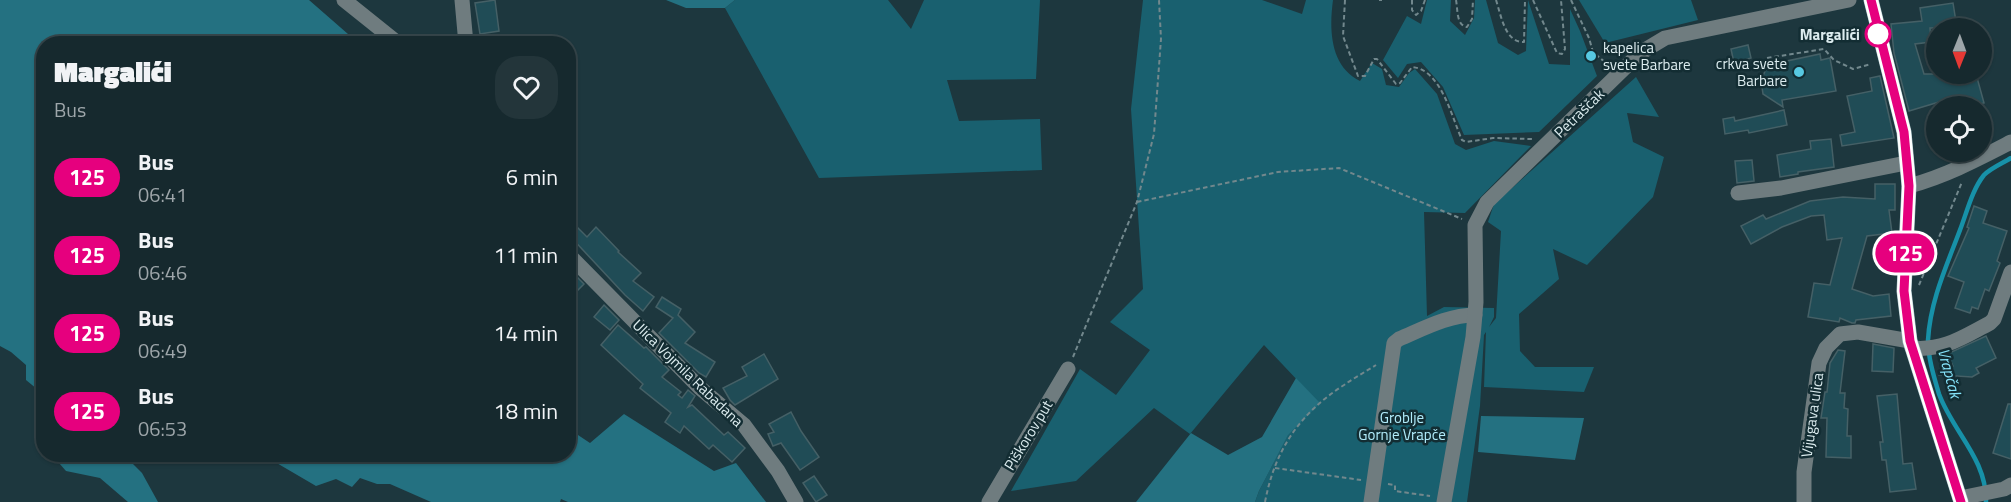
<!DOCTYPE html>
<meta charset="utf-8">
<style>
:root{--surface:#16292e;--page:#23353a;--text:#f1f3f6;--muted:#9ea6aa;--line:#35454a}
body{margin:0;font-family:"Titillium Web",sans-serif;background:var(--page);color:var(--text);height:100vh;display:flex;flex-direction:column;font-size:22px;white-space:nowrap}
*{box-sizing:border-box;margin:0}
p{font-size:20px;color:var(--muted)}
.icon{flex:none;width:33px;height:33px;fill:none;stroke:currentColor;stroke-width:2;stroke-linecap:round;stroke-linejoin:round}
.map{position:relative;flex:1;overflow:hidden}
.details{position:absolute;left:36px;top:36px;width:540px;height:426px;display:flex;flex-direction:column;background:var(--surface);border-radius:24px;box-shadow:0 2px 4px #0004,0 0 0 2px var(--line)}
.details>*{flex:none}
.badge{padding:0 12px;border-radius:20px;font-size:21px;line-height:39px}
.needle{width:39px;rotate:181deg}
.fabs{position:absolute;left:1926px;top:18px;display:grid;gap:12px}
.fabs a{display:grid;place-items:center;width:66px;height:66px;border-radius:50%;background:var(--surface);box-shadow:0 2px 4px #0004,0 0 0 2px var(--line);font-size:30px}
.map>.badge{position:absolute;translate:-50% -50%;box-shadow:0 0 0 3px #fff}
.round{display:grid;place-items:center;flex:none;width:63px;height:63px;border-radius:24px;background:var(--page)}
.overview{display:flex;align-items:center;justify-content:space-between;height:102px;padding:0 18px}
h1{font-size:28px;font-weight:800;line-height:45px}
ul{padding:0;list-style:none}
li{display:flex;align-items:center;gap:18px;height:78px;padding:0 18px}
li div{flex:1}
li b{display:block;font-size:22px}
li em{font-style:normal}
li .badge{min-width:66px;font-weight:700;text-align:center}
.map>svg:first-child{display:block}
.green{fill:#19606f}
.forest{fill:#247181}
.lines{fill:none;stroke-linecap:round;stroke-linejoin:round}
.stream{stroke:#1791a8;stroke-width:4.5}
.building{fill:#204c56;stroke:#456066;stroke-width:1.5}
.path{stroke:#72888d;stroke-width:2;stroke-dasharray:4.5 3;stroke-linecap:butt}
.minor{stroke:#6f7c7f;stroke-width:15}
.major{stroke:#abc4ca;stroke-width:15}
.line-casing{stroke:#fff;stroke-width:14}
.line{stroke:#e6007e;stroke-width:9}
.stop-dot{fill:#fff;stroke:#e6007e;stroke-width:3}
.poi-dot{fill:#57c9e2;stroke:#132d33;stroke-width:2}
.labels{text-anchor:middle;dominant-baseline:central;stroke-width:5;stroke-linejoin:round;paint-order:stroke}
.stop-label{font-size:15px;font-weight:bold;fill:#dcecef;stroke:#132d33;text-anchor:end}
.poi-label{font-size:15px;fill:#dcecef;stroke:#132d33;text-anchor:start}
.street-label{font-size:15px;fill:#dcecef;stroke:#132d33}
.park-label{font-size:15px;fill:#b1ecfb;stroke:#132d33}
.water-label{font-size:16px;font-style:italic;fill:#86e4fb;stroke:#132d33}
</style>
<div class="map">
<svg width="2011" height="502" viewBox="0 0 2011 502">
<rect width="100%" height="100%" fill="#1d373e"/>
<g class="green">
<path d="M 735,0 L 888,0 L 911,29 L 924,0 L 1040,0 L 1036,79 L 947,80 L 959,121 L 1040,119 L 1042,170 L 819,178 L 725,8 Z"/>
<path d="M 1143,0 L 1262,0 L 1302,14 L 1306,0 L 1333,0 C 1329,30 1330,66 1360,81 L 1372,63 L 1382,69 L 1386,85 L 1399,87 L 1409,73 L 1415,69 L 1437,94 L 1455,144 L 1466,150 L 1494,141 L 1531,146 L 1465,213 L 1424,212 L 1427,316 L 1444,307 L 1494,308 L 1494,317 L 1489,327 L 1496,318 L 1501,231 L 1488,222 L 1494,204 L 1636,77 L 1659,117 L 1627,113 L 1633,142 L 1664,157 L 1653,197 L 1587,265 L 1553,249 L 1559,279 L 1519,314 L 1520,351 L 1535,367 L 1594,367 L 1584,392 L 1484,387 L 1486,332 L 1484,335 L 1480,406 L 1467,502 L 1255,502 L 1259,491 L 1288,434 L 1319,403 L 1264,345 L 1190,434 L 1154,408 L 1076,481 L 1011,491 L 1080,369 L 1116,395 L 1150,350 L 1110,322 L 1143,289 L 1131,109 Z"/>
<path d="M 1427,0 L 1451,0 L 1450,21 L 1465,35 L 1474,18 L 1475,0 L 1486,0 L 1498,43 L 1518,55 L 1526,51 L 1528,0 L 1549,64 L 1570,65 L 1570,9 L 1580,31 L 1597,76 L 1539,132 L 1464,135 L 1443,87 L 1421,62 L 1407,64 L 1398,78 L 1383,60 L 1407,16 L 1421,24 Z"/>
<path d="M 1579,0 L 1691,0 L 1698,20 L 1605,43 Z"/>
</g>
<g class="forest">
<path d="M 0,0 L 309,0 L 356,41 L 355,44 L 44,44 L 43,394 L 26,380 L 26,365 L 11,352 L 0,346 Z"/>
<path d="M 666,0 L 735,0 L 725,8 L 686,8 Z"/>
<path d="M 1296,378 L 1320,403 L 1288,435 L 1259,491 L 1255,502 L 1136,502 L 1191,433 L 1228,455 L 1262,437 Z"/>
<path d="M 624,414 L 714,471 L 736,463 L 766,502 L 568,502 L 561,499 L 560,502 L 431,502 L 390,484 L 377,484 L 360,478 L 352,487 L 336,479 L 316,486 L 263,455 L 568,454 L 569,429 L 590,443 Z"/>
<path d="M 1481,416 L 1584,418 L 1575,460 L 1478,452 Z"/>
<path d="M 52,455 L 124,455 L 142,473 L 158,502 L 128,502 L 100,478 L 66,471 Z"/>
</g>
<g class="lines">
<path class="stream" d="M 1986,502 C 1987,459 1953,432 1939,394 C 1934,377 1928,358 1928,340 C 1930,301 1947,265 1960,230 C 1967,212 1972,190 1984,175 C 1991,168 2003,163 2011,158"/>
</g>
<g class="building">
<path d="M 495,0 L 499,31 L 480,34 L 475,3 Z"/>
<path d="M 1953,3 L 1957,28 L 1930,28 L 1931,42 L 1915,44 L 1924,74 L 1976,74 L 1984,103 L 1968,106 L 1951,106 L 1949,99 L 1909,111 L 1894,53 L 1891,24 L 1922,21 L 1920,8 Z"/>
<path d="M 1748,45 L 1751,58 L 1734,63 L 1731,49 Z"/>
<path d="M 1820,54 L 1821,60 L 1830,58 L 1836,91 L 1782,100 L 1783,107 L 1763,94 L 1761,80 L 1768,65 Z"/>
<path d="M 1880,76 L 1894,138 L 1842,146 L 1840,135 L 1855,132 L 1847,96 L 1872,91 L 1870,78 Z"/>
<path d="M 1784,110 L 1787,125 L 1749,133 L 1748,130 L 1725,134 L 1723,119 L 1734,117 L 1735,121 Z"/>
<path d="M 1831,139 L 1834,167 L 1798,172 L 1798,174 L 1780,177 L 1777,155 L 1811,149 L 1810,141 Z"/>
<path d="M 1752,160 L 1754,181 L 1737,183 L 1735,161 Z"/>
<path d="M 1875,184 L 1895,184 L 1895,210 L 1889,210 L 1892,233 L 1867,236 L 1852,289 L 1873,296 L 1889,294 L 1891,316 L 1856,320 L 1855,323 L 1852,323 L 1840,318 L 1839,322 L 1808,317 L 1814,283 L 1830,285 L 1842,238 L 1827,240 L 1824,215 L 1811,216 L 1782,227 L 1751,244 L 1741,226 L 1763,215 L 1766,219 L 1810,201 L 1843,197 L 1875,199 Z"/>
<path d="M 1974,206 L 1987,211 L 1983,223 L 2007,231 L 1997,261 L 2000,263 L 1989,291 L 1985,289 L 1978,309 L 1972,307 L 1970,313 L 1955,308 L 1964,282 L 1948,276 L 1969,228 L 1967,227 Z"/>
<path d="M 568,218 L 587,237 L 596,227 L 619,251 L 618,252 L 641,273 L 633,281 L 654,297 L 643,311 L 625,295 L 568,234 Z"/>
<path d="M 568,268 L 584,284 L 568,300 Z"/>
<path d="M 662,297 L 681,309 L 678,315 L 695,332 L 685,343 L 715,362 L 706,377 L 699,373 L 659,333 L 673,318 L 656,307 Z"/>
<path d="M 604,305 L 619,320 L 610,330 L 594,317 Z"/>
<path d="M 618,325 L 644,348 L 646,347 L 669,370 L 662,377 L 681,392 L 678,395 L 682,398 L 688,390 L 695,396 L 688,407 L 692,405 L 724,435 L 728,432 L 745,448 L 732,462 L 713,445 L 709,449 L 684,426 L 680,433 L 665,422 L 671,413 L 640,388 L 643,384 L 601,345 Z"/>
<path d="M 1986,336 L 1996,358 L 1976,368 L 1979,373 L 1972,377 L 1940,375 L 1953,366 L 1947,354 Z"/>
<path d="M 1873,344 L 1894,348 L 1893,372 L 1872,371 Z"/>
<path d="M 1838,350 L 1845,351 L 1840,393 L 1845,393 L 1844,408 L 1848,409 L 1847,436 L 1851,436 L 1851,458 L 1826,457 L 1827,418 L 1821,418 L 1825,392 L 1827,392 L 1830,363 Z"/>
<path d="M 764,354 L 778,379 L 735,405 L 730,400 L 723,388 L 747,376 L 742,367 Z"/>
<path d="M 1897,394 L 1903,464 L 1912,463 L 1916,489 L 1890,492 L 1886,460 L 1882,460 L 1880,442 L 1883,442 L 1877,396 Z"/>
<path d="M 2008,404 L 2011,404 L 2011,459 L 1993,453 Z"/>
<path d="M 791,412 L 801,431 L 819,457 L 800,470 L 781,443 L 773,446 L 768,434 L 774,432 L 769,424 Z"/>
<path d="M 814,476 L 827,495 L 816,502 L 803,483 Z"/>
</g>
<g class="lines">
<g class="path">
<path d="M 1345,0 L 1343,36 L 1358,76 L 1365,76 L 1374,59 L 1377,59 L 1396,84 L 1400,83 L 1412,67 C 1441,69 1452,118 1462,140 L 1466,142 L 1493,138 L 1532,139"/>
<path d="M 1379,0 L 1382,0"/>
<path d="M 1412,0 L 1412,10 L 1416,15 L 1421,11 L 1425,0"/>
<path d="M 1456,0 C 1458,10 1456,25 1467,27 L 1472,19 L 1473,0"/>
<path d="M 1496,0 C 1501,15 1505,43 1524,42 L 1525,0"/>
<path d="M 1533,0 L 1557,53 L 1562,54 L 1565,49 L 1561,0"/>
<path d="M 1571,0 L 1589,38 L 1593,52 L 1607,64"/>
<path d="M 1767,58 L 1824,49 L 1834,60 L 1853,69 L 1871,64"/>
<path d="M 1137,202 L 1278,172 L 1339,168 L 1462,219"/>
<path d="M 1919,285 L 1962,182"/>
<path d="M 1073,357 L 1137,202 L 1154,134 L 1161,39 L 1159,0"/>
<path d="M 1275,468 L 1361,480"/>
<path d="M 1388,484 L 1395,485 L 1395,491 L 1430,496"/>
<path d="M 1265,502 C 1275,450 1299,414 1344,385 C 1354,378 1365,372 1376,365"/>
</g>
<g class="minor">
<path d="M 344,0 L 399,44"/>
<path d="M 462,0 L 466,44"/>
<path d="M 1909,186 C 1946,176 1978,159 2011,142"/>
<path d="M 1738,193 L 1781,188 L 1906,163"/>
<path d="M 568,254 L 700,388 L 744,425 L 778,471 L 796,502"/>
<path d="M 1912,348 C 1944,351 1963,337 1990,323 L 1994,319 L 2011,272"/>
<path d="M 1960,498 L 2004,489 L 2011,485"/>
<path d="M 989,502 L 1068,369"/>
<path d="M 1371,502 L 1394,343 L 1399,339 C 1423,329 1448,315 1475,315"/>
<path d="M 1444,502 L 1473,337 L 1476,302 L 1475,225 L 1487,202 L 1640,53 L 1665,38 L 1849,0"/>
<path d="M 1804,502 L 1804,472 L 1819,363 L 1826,348 L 1840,334 L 1858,332 L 1910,341"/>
</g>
<path class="major" d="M 1871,0 L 1904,132 L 1909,186 L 1904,291 L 1910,341 L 1961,502"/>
</g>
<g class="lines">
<defs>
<path id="line" d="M 1871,0 L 1904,132 L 1909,186 L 1904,291 L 1910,341 L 1961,502"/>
</defs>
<use href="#line" class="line-casing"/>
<use href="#line" class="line"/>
</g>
<circle class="stop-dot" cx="1878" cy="34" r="12"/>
<g class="poi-dot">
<circle cx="1591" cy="56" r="6"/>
<circle cx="1799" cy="72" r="6"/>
</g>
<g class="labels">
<g class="stop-label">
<text x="1860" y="34">Margalići</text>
</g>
<g class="poi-label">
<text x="1603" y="47">kapelica<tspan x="1603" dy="17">svete Barbare</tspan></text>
<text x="1787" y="63" text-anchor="end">crkva svete<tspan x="1787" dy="17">Barbare</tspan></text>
</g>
<g class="street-label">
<text transform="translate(1579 113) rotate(-44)">Petraščak</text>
<text transform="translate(688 373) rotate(44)">Ulica Vojmila Rabadana</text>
<text transform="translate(1812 415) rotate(-82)">Vijugava ulica</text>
<text transform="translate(1028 435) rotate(-59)">Piškorov put</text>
</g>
<g class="park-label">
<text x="1402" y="417">Groblje<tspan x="1402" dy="17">Gornje Vrapče</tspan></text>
</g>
<g class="water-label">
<text transform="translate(1950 373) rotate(75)">Vrapčak</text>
</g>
</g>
</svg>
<div class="fabs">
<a><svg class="needle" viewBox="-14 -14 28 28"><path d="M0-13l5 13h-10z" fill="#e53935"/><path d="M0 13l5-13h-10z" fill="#9ea6aa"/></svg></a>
<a><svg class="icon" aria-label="locate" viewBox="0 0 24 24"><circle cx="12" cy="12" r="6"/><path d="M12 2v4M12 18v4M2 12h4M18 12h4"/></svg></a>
</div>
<b class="badge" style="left:1905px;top:253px;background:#e6007e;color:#fff">125</b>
<section class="details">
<div class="overview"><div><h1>Margalići</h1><p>Bus</p></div><a class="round"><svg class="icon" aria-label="heart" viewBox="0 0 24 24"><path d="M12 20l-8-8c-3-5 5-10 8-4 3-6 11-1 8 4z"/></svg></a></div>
<ul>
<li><span class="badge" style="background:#e6007e;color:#fff">125</span><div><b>Bus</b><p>06:41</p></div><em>6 min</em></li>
<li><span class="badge" style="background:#e6007e;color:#fff">125</span><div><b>Bus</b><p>06:46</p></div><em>11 min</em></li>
<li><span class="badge" style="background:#e6007e;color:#fff">125</span><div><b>Bus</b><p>06:49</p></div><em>14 min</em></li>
<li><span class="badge" style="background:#e6007e;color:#fff">125</span><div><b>Bus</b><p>06:53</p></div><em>18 min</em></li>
</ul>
</section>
</div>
